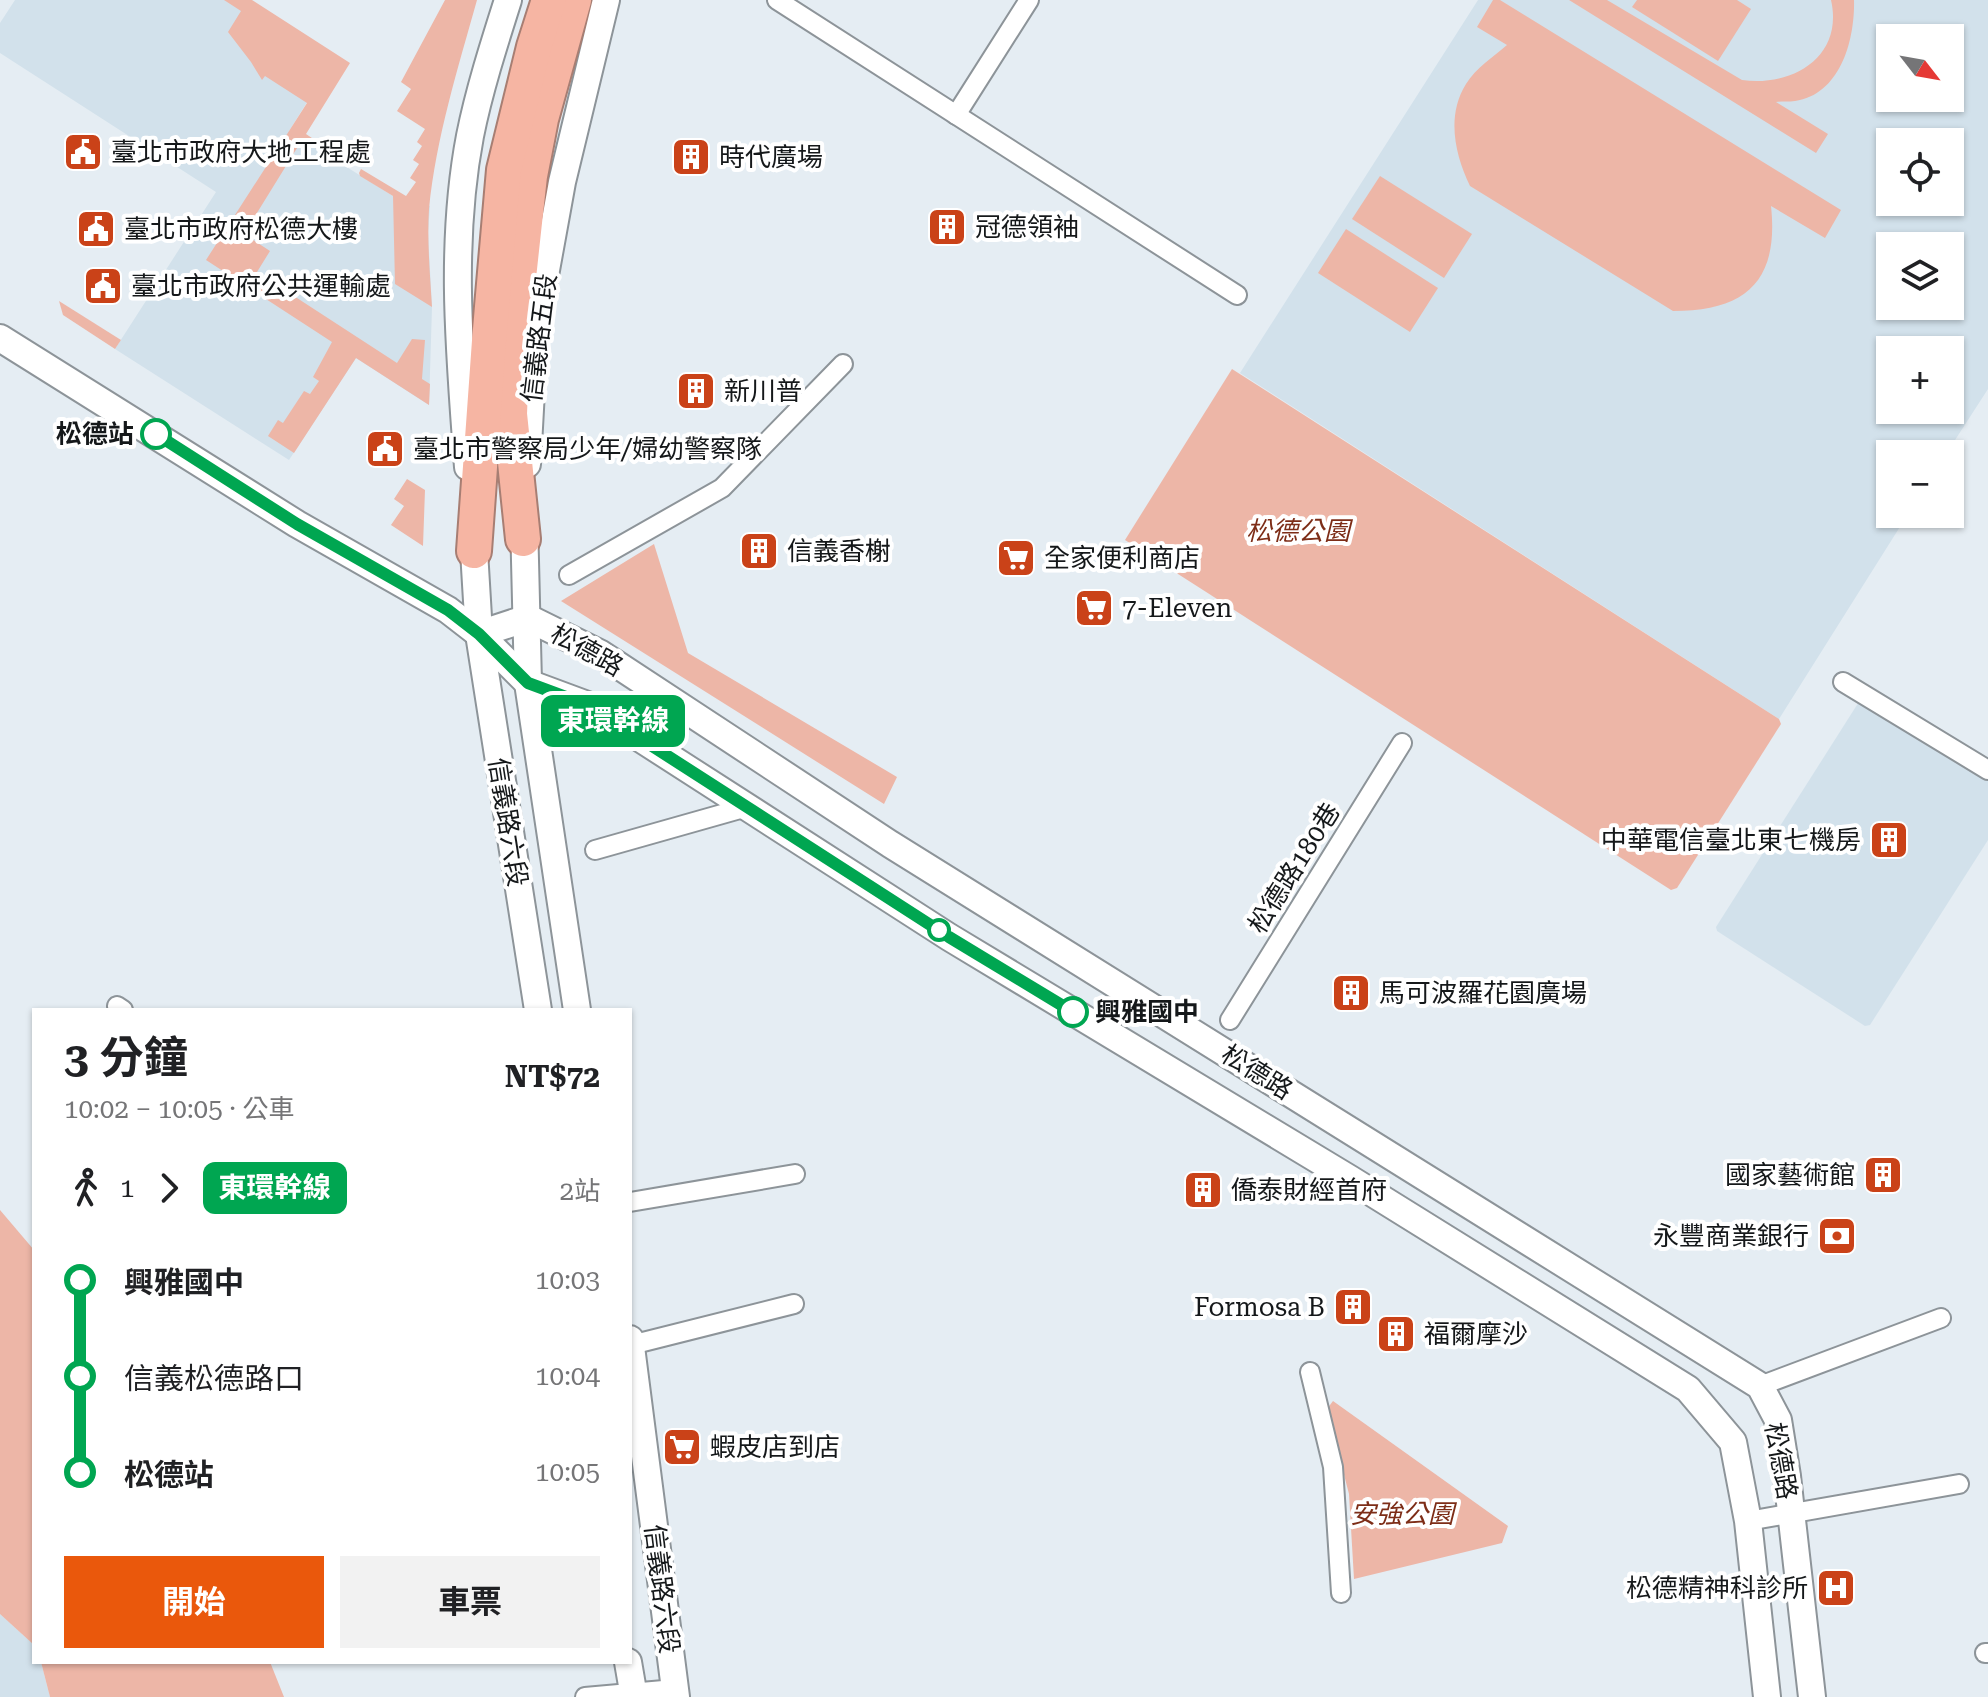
<!DOCTYPE html>
<html lang="zh-TW">
<meta charset="utf-8">
<style>
:root{--surface:#fff;--page:#f2f2f2;--text:#202124;--muted:#757577;--accent:#ea580c}
body{margin:0;font-family:"Roboto Serif","Noto Sans TC",serif;background:var(--page);color:var(--text);height:100vh;display:flex;flex-direction:column;font-size:30px;white-space:nowrap}
*{box-sizing:border-box;margin:0}
p{font-size:26px;color:var(--muted)}
.icon{flex:none;width:44px;height:44px;fill:none;stroke:currentColor;stroke-width:2;stroke-linecap:round;stroke-linejoin:round}
.map{position:relative;flex:1;overflow:hidden}
.side{position:absolute;left:32px;top:1008px;width:600px;height:656px;display:flex;flex-direction:column;background:var(--surface);border-radius:0px;box-shadow:0 2px 6px #0004}
.side>*{flex:none}
.badge{padding:0 16px;border-radius:12px;font-size:28px;line-height:52px}
.needle{width:52px;rotate:121deg}
.fabs{position:absolute;left:1876px;top:24px;display:grid;gap:16px}
.fabs a{display:grid;place-items:center;width:88px;height:88px;border-radius:0px;background:var(--surface);box-shadow:0 2px 6px #0004;font-size:40px}
.map>.badge{position:absolute;translate:-50% -50%;box-shadow:0 0 0 4px #fff}
.legs{display:flex;align-items:center;gap:12px;height:88px;padding:0 32px;font-size:26px}
.legs p{margin-inline-start:auto}
.overview{display:flex;align-items:center;justify-content:space-between;height:136px;padding:0 32px}
h1{font-size:44px;font-weight:700;line-height:60px}
.action{display:flex;gap:16px;margin-top:auto;padding:16px 32px}
.action a{flex:1;height:92px;border-radius:0px;background:var(--accent);color:#fff;font-size:32px;font-weight:700;line-height:92px;text-align:center}
.action a+a{background:var(--page);color:var(--text)}
ul{padding:0 32px;list-style:none}
li{display:flex;align-items:center;gap:28px;height:96px;font-size:30px}
li i{display:grid;place-items:center;width:12px;height:100%;margin:0 10px;background:currentColor}
li i::after{content:'';width:20px;height:20px;margin:-10px;border:6px solid;border-radius:50%;background:var(--surface)}
li p{margin-inline-start:auto}
li:first-child i{background:linear-gradient(#0000 50%,currentColor 0)}
li:last-child i{background:linear-gradient(currentColor 50%,#0000 0)}
.map>svg:first-child{display:block}
.built{fill:#d2e1eb;fill-rule:evenodd}
.green{fill:#edb6a7}
.lines{fill:none;stroke-linecap:round;stroke-linejoin:round}
.street-casing{stroke:#8d9499;stroke-width:22}
.secondary-casing{stroke:#8d9499;stroke-width:30}
.highway-casing{stroke:#a77e73;stroke-width:38}
.street{stroke:#fff;stroke-width:18}
.secondary{stroke:#fff;stroke-width:26}
.highway{stroke:#f6b5a3;stroke-width:34}
.line-1-casing{stroke:#fff;stroke-width:18}
.line-1{stroke:#00a651;stroke-width:12}
.stop-1-dot{fill:#fff;stroke:#00a651;stroke-width:4}
.labels{text-anchor:middle;dominant-baseline:central;stroke-width:8;stroke-linejoin:round;paint-order:stroke}
.poi-label{font-size:26px;fill:#15181a;stroke:#fff;text-anchor:start}
.street-label{font-size:26px;fill:#15181a;stroke:#fff}
.stop-label{font-size:26px;font-weight:bold;fill:#15181a;stroke:#fff;text-anchor:end}
.park-label{font-size:26px;font-style:italic;fill:#7d2d17;stroke:#fff}
</style>
<div class="map">
<svg width="1988" height="1697" viewBox="0 0 1988 1697">
<rect width="100%" height="100%" fill="#e5edf3"/>
<g class="built">
<path d="M 15,0 L 231,0 L 331,64 L 289,131 L 393,196 L 430,206 L 428,233 L 432,307 L 429,405 L 356,358 L 289,460 L 115,349 L 216,192 L 0,53 L 0,23 Z"/>
<path d="M 1478,0 L 1988,0 L 1988,389 L 1946,454 L 1890,454 L 1890,514 L 1908,514 L 1779,719 L 1240,373 ZM 1890,38 L 1950,38 L 1950,98 L 1890,98 ZM 1890,142 L 1950,142 L 1950,202 L 1890,202 ZM 1890,246 L 1950,246 L 1950,306 L 1890,306 ZM 1890,350 L 1950,350 L 1950,410 L 1890,410 Z"/>
<path d="M 1862,697 L 1988,775 L 1988,840 L 1870,1025 L 1865,1026 L 1717,931 L 1716,927 Z"/>
<path d="M 0,1614 L 34,1645 L 34,1662 L 41,1662 L 50,1697 L 0,1697 Z"/>
</g>
<g class="green">
<path d="M 224,0 L 252,0 L 350,63 L 306,134 L 346,161 L 344,165 L 302,140 L 244,234 L 270,251 L 257,272 L 397,363 L 412,339 L 425,340 L 422,379 L 430,384 L 429,405 L 356,358 L 294,453 L 268,436 L 278,420 L 283,423 L 304,391 L 310,394 L 319,381 L 313,377 L 332,342 L 206,260 L 307,103 L 265,76 L 262,80 L 251,62 L 228,32 L 241,11 Z"/>
<path d="M 445,0 L 477,0 C 458,68 436,138 429,209 C 427,241 430,274 432,307 L 395,284 L 393,196 L 360,176 L 359,173 L 361,169 L 406,196 L 416,182 L 410,178 L 419,164 L 413,160 L 422,146 L 417,142 L 425,129 L 397,111 L 411,89 L 401,82 Z"/>
<path d="M 1493,0 L 1500,0 L 1841,210 L 1825,238 L 1771,206 C 1779,280 1747,311 1673,311 L 1470,186 C 1455,155 1446,116 1466,84 C 1476,68 1493,57 1507,45 L 1477,27 Z"/>
<path d="M 1569,0 L 1607,0 L 1742,80 C 1792,87 1844,57 1831,0 L 1854,0 C 1855,39 1841,94 1795,101 C 1789,102 1782,101 1776,102 L 1828,134 L 1816,153 Z"/>
<path d="M 1637,0 L 1737,0 L 1751,9 L 1718,61 L 1632,7 Z"/>
<path d="M 1380,176 L 1472,234 L 1444,278 L 1352,219 Z"/>
<path d="M 1346,229 L 1438,288 L 1410,332 L 1318,273 Z"/>
<path d="M 59,301 L 121,340 L 115,349 L 63,315 Z"/>
<path d="M 1232,369 L 1779,719 L 1781,724 L 1677,888 L 1671,890 L 1125,540 Z"/>
<path d="M 407,479 L 425,490 L 423,546 L 391,525 L 404,506 L 394,499 Z"/>
<path d="M 654,544 L 688,653 L 897,777 L 884,804 L 561,601 Z"/>
<path d="M 0,1210 L 34,1250 L 34,1645 L 0,1614 Z"/>
<path d="M 1333,1401 L 1508,1526 L 1502,1543 L 1354,1579 L 1349,1494 L 1327,1409 Z"/>
<path d="M 41,1662 L 270,1662 L 284,1697 L 50,1697 Z"/>
</g>
<g class="lines">
<defs>
<g id="street">
<path d="M 777,0 L 1237,295"/>
<path d="M 956,115 L 1029,0"/>
<path d="M 569,575 L 722,488 L 843,364"/>
<path d="M 1843,682 L 1988,770"/>
<path d="M 595,850 L 747,807"/>
<path d="M 117,1006 L 123,1010"/>
<path d="M 1230,1020 L 1402,743"/>
<path d="M 630,1202 L 795,1174"/>
<path d="M 631,1345 L 794,1304"/>
<path d="M 1310,1372 L 1333,1467 L 1341,1593"/>
<path d="M 1760,1386 L 1941,1318"/>
<path d="M 1748,1521 L 1959,1484"/>
<path d="M 1985,1653 L 1988,1653"/>
<path d="M 585,1697 L 675,1689"/>
</g>
<g id="secondary">
<path d="M 0,338 L 297,524 L 448,610 L 479,634 L 528,683 L 590,706 L 949,937 L 1350,1179 L 1688,1389 L 1733,1442 L 1748,1521 L 1767,1697"/>
<path d="M 527,464 L 534,336 L 562,182 L 606,0"/>
<path d="M 468,467 C 460,357 449,246 470,136 C 479,91 494,44 508,0"/>
<path d="M 524,520 L 528,683 L 577,1010"/>
<path d="M 473,534 L 479,634 L 538,1010"/>
<path d="M 479,634 L 528,618 L 601,654 L 890,844 L 1760,1386 L 1778,1420 L 1787,1476 L 1812,1697"/>
<path d="M 630,1339 L 676,1697"/>
<path d="M 628,1662 L 634,1697"/>
</g>
<g id="highway">
<path d="M 523,539 L 510,414 L 513,333 L 530,176 L 541,119 L 574,0"/>
<path d="M 474,551 L 489,341 L 504,170 L 534,47 L 549,0"/>
</g>
</defs>
<use href="#street" class="street-casing"/>
<use href="#secondary" class="secondary-casing"/>
<use href="#highway" class="highway-casing"/>
<use href="#street" class="street"/>
<use href="#secondary" class="secondary"/>
<use href="#highway" class="highway"/>
</g>
<g class="lines">
<defs>
<path id="line-1" d="M 156,434 L 297,524 L 448,610 L 479,634 L 528,683 L 590,706 L 949,937 L 1073,1012"/>
</defs>
<use href="#line-1" class="line-1-casing"/>
<use href="#line-1" class="line-1"/>
</g>
<defs>
<symbol id="civic-square" viewBox="-11 -11 22 22"><rect x="-9" y="-9" width="18" height="18" rx="4" fill="#ca4218" stroke="#fff"/><path d="M-.6-6.5H3V-4.5H.6V-3L4-1V1h2V6H-6V1h2V-1L-.6-3ZM-1.2 2.5V6h2.4V2.5Z" fill="#fff"/></symbol>
<symbol id="building-square" viewBox="-11 -11 22 22"><rect x="-9" y="-9" width="18" height="18" rx="4" fill="#ca4218" stroke="#fff"/><path d="M-4-6H4V6H1V3H-1V6H-4ZM-2.5-4.3h1.7v1.8h-1.7ZM.8-4.3h1.7v1.8H.8ZM-2.5-1h1.7V.8h-1.7ZM.8-1h1.7V.8H.8Z" fill="#fff"/></symbol>
<symbol id="supermarket-square" viewBox="-11 -11 22 22"><rect x="-9" y="-9" width="18" height="18" rx="4" fill="#ca4218" stroke="#fff"/><path d="M-6-5.5h2.5l.6 2H6L4.5 2H-2.5L-4.4-4H-6ZM-1.5 3.2a1.3 1.3 0 1 0 .1 0ZM3 3.2a1.3 1.3 0 1 0 .1 0Z" fill="#fff"/></symbol>
<symbol id="bank-square" viewBox="-11 -11 22 22"><rect x="-9" y="-9" width="18" height="18" rx="4" fill="#ca4218" stroke="#fff"/><path d="M-6-4H6V4H-6ZM0-2.3a2.3 2.3 0 1 0 0 4.6a2.3 2.3 0 1 0 0-4.6Z" fill="#fff"/></symbol>
<symbol id="hospital-square" viewBox="-11 -11 22 22"><rect x="-9" y="-9" width="18" height="18" rx="4" fill="#ca4218" stroke="#fff"/><path d="M-5-5h3v3.5h4V-5h3V5h-3V1.5h-4V5h-3Z" fill="#fff"/></symbol>
</defs>
<g fill-rule="evenodd">
<use href="#civic-square" x="61" y="130" width="44" height="44"/>
<use href="#building-square" x="669" y="135" width="44" height="44"/>
<use href="#building-square" x="925" y="205" width="44" height="44"/>
<use href="#civic-square" x="74" y="207" width="44" height="44"/>
<use href="#civic-square" x="81" y="264" width="44" height="44"/>
<use href="#building-square" x="674" y="369" width="44" height="44"/>
<use href="#civic-square" x="363" y="427" width="44" height="44"/>
<use href="#building-square" x="737" y="529" width="44" height="44"/>
<use href="#supermarket-square" x="994" y="536" width="44" height="44"/>
<use href="#supermarket-square" x="1072" y="586" width="44" height="44"/>
<use href="#building-square" x="1867" y="818" width="44" height="44"/>
<use href="#building-square" x="1329" y="971" width="44" height="44"/>
<use href="#building-square" x="1861" y="1153" width="44" height="44"/>
<use href="#building-square" x="1181" y="1168" width="44" height="44"/>
<use href="#bank-square" x="1815" y="1214" width="44" height="44"/>
<use href="#building-square" x="1331" y="1285" width="44" height="44"/>
<use href="#building-square" x="1374" y="1312" width="44" height="44"/>
<use href="#supermarket-square" x="660" y="1425" width="44" height="44"/>
<use href="#hospital-square" x="1814" y="1566" width="44" height="44"/>
</g>
<g class="stop-1-dot">
<circle cx="156" cy="434" r="14"/>
<circle cx="939" cy="930" r="10"/>
<circle cx="1073" cy="1012" r="14"/>
</g>
<g class="labels">
<g class="poi-label">
<text x="111" y="152">臺北市政府大地工程處</text>
<text x="719" y="157">時代廣場</text>
<text x="975" y="227">冠德領袖</text>
<text x="124" y="229">臺北市政府松德大樓</text>
<text x="131" y="286">臺北市政府公共運輸處</text>
<text x="724" y="391">新川普</text>
<text x="413" y="449">臺北市警察局少年/婦幼警察隊</text>
<text x="787" y="551">信義香榭</text>
<text x="1044" y="558">全家便利商店</text>
<text x="1122" y="608">7-Eleven</text>
<text x="1861" y="840" text-anchor="end">中華電信臺北東七機房</text>
<text x="1379" y="993">馬可波羅花園廣場</text>
<text x="1855" y="1175" text-anchor="end">國家藝術館</text>
<text x="1231" y="1190">僑泰財經首府</text>
<text x="1809" y="1236" text-anchor="end">永豐商業銀行</text>
<text x="1325" y="1307" text-anchor="end">Formosa B</text>
<text x="1424" y="1334">福爾摩沙</text>
<text x="710" y="1447">蝦皮店到店</text>
<text x="1808" y="1588" text-anchor="end">松德精神科診所</text>
</g>
<g class="street-label">
<text transform="translate(539 338) rotate(-83)">信義路五段</text>
<text transform="translate(587 650) rotate(29)">松德路</text>
<text transform="translate(508 822) rotate(81)">信義路六段</text>
<text transform="translate(1294 868) rotate(-58)">松德路180巷</text>
<text transform="translate(1257 1072) rotate(32)">松德路</text>
<text transform="translate(1781 1461) rotate(80)">松德路</text>
<text transform="translate(662 1589) rotate(83)">信義路六段</text>
</g>
<g class="stop-label">
<text x="134" y="434">松德站</text>
<text x="1095" y="1012" text-anchor="start">興雅國中</text>
</g>
<g class="park-label">
<text x="1298" y="531">松德公園</text>
<text x="1402" y="1514">安強公園</text>
</g>
</g>
</svg>
<div class="fabs">
<a><svg class="needle" viewBox="-14 -14 28 28"><path d="M0-13l5 13h-10z" fill="#e53935"/><path d="M0 13l5-13h-10z" fill="#757577"/></svg></a>
<a><svg class="icon" aria-label="locate" viewBox="0 0 24 24"><circle cx="12" cy="12" r="6"/><path d="M12 2v4M12 18v4M2 12h4M18 12h4"/></svg></a>
<a><svg class="icon" aria-label="layers" viewBox="0 0 24 24"><path d="M12 4l9 5-9 5-9-5zM3 14l9 5 9-5"/></svg></a>
<a>+</a>
<a>−</a>
</div>
<b class="badge" style="left:613px;top:721px;background:#00a651;color:#fff">東環幹線</b>
<section class="side">
<div class="overview"><div><h1>3 分鐘</h1><p>10:02 – 10:05 · 公車</p></div><b>NT$72</b></div>
<div class="legs"><svg class="icon" aria-label="walk" viewBox="0 0 24 24"><circle cx="13" cy="4" r="2"/><path d="M13 8l-2 6 4 7M11 14l-3 7M7 12l3-4h3l4 4"/></svg>1<svg class="icon" aria-label="forward" viewBox="0 0 24 24"><path d="M9 5l7 7-7 7"/></svg><b class="badge" style="background:#00a651;color:#fff">東環幹線</b><p>2站</p></div>
<ul>
<li><i style="color:#00a651"></i><b>興雅國中</b><p>10:03</p></li>
<li><i style="color:#00a651"></i><span>信義松德路口</span><p>10:04</p></li>
<li><i style="color:#00a651"></i><b>松德站</b><p>10:05</p></li>
</ul>
<div class="action"><a>開始</a><a>車票</a></div>
</section>
</div>
